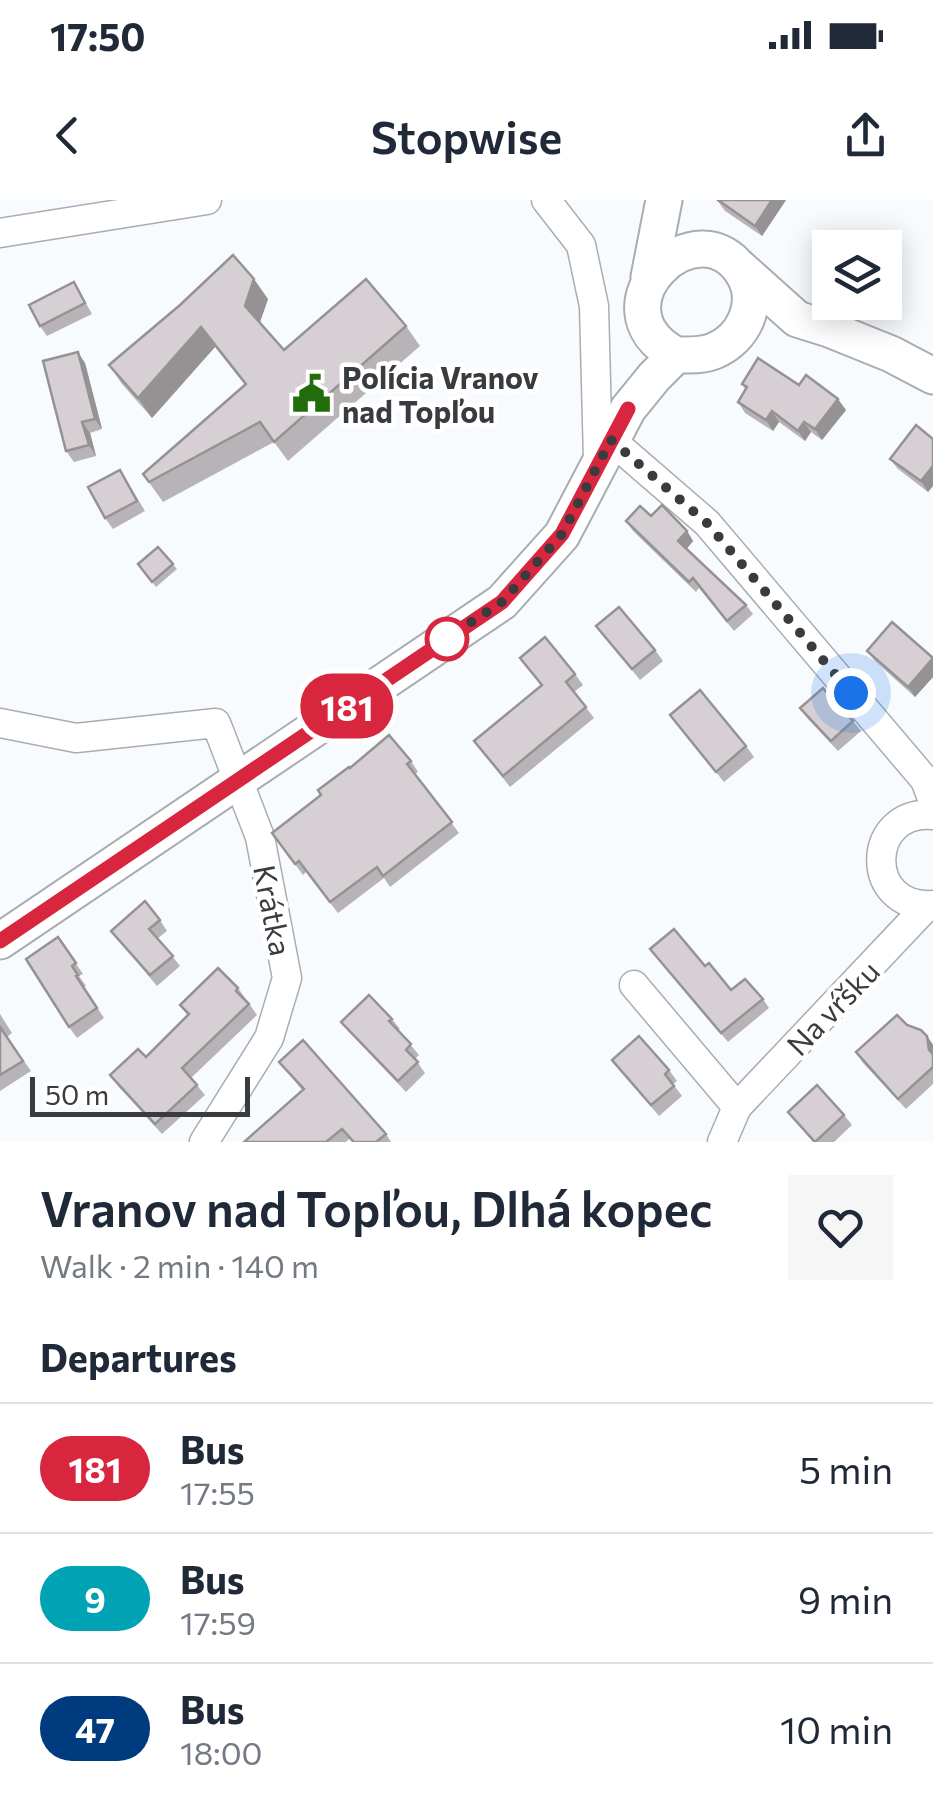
<!DOCTYPE html>
<meta charset="utf-8">
<style>
:root{--surface:#fff;--page:#f6f6f7;--text:#1f2937;--muted:#747a83;--line:#e0e1e3}
body{margin:0;font-family:Commissioner,sans-serif;background:var(--page);color:var(--text);height:100vh;display:flex;flex-direction:column;font-size:38px;white-space:nowrap}
*{box-sizing:border-box;margin:0}
p{font-size:32px;color:var(--muted)}
.icon{flex:none;width:55px;height:55px;fill:none;stroke:currentColor;stroke-width:2;stroke-linecap:round;stroke-linejoin:round}
.map{position:relative;height:942px;overflow:hidden}
.details{display:flex;flex-direction:column;background:var(--surface);flex:1}
.details>*{flex:none}
.badge{padding:0 20px;border-radius:32px;font-size:35px;line-height:65px}
.tools{position:absolute;left:812px;top:30px;display:grid;gap:20px}
.tools a{display:grid;place-items:center;width:90px;height:90px;border-radius:0px;background:var(--surface);box-shadow:0 5px 25px #0003;font-size:50px}
.scale{position:absolute;left:30px;bottom:25px;width:220px;box-sizing:border-box;padding-left:10px;border:5px solid #3a3b3e;border-top:0;font-size:28px;line-height:35px;white-space:nowrap;color:#3a3b3e;-webkit-text-stroke:8px #fff;paint-order:stroke}
.you{position:absolute;width:50px;height:50px;margin:-25px;border:8px solid #fff;border-radius:50%;background:#1a73e8;box-shadow:0 0 0 15px #1a73e833}
.map>.badge{position:absolute;translate:-50% -50%;box-shadow:0 0 0 5px #fff}
h2{padding:0 40px;font-size:38px;line-height:90px}
.round{display:grid;place-items:center;flex:none;width:105px;height:105px;border-radius:0px;background:var(--page)}
.overview{display:flex;align-items:center;justify-content:space-between;height:170px;padding:0 40px}
h1{font-size:48px;font-weight:600;line-height:75px}
ul{padding:0;list-style:none}
li{display:flex;align-items:center;gap:30px;height:130px;padding:0 40px;border-top:2px solid var(--line)}
li div{flex:1}
li b{display:block;font-size:38px}
li em{font-style:normal}
li .badge{min-width:110px;font-weight:700;text-align:center}
.status{display:flex;justify-content:space-between;align-items:center;height:70px;padding:0 50px;background:var(--surface);direction:ltr}
.status svg{height:28px;fill:currentColor}
header{display:flex;justify-content:space-between;align-items:center;height:130px;padding:0 40px;background:var(--surface);font-size:45px;font-weight:600}
.map>svg:first-child{display:block}
.lines{fill:none;stroke-linecap:round;stroke-linejoin:round}
.minor-casing{stroke:#a9adb3;stroke-width:31}
.tertiary-casing{stroke:#a9adb3;stroke-width:39}
.minor{stroke:#fff;stroke-width:28}
.tertiary{stroke:#fff;stroke-width:35}
.wall{fill:#b8b3b6}
.shaded-wall{fill:#969294}
.building{fill:#d6d0d4;stroke:#969294;stroke-width:2.5}
.line-casing{stroke:#fff;stroke-width:22}
.line{stroke:#d7263d;stroke-width:15}
.walk{stroke:#3a3b3e;stroke-width:10;stroke-dasharray:0 18}
.stop-dot{fill:#fff;stroke:#d7263d;stroke-width:5}
.labels{text-anchor:middle;dominant-baseline:central;stroke-width:9;stroke-linejoin:round;paint-order:stroke}
.poi-label{font-size:30px;font-weight:bold;fill:#3a3b3e;stroke:#fff;text-anchor:start}
.street-label{font-size:30px;fill:#3a3b3e;stroke:#fff}
</style>
<div class="status"><b>17:50</b><svg viewBox="0 0 49 12"><path d="M0 12V9h3v3zM5 12V6h3v6zM10 12V3h3v9zM15 12V0h3v12zM26 1h20v11H26zM47 4h2v5h-2z"/></svg></div>
<header><svg class="icon" aria-label="back" viewBox="0 0 24 24"><path d="M15 5l-7 7 7 7"/></svg>Stopwise<svg class="icon" aria-label="share" viewBox="0 0 24 24"><path d="M12 15V3M7 8l5-5 5 5M5 13v7h14v-7"/></svg></header>
<div class="map">
<svg width="933" height="942" viewBox="0 0 933 942">
<rect width="100%" height="100%" fill="#f8fbfe"/>
<g class="lines">
<defs>
<g id="minor">
<path d="M 546,0 L 581,45 L 594,106 L 598,260"/>
<path d="M 0,33 L 207,0"/>
<path d="M 611,240 L 707,323 L 925,580 L 933,601"/>
<path d="M 0,523 L 76,538 L 216,523 L 260,637 L 287,778 L 269,838 L 204,942"/>
<path d="M 933,615 C 865,609 863,710 933,705"/>
<path d="M 634,785 L 737,907"/>
<path d="M 722,942 L 737,907 L 927,706"/>
</g>
<g id="tertiary">
<path d="M 740,68 L 797,119 L 829,129 L 891,154 L 933,176"/>
<path d="M 649,77 L 664,0"/>
<path d="M 0,741 L 502,402 L 562,335 L 628,209 L 654,177 L 676,155 C 689,155 702,156 714,151 C 744,139 760,103 744,75 C 699,0 587,107 676,155"/>
</g>
</defs>
<use href="#minor" class="minor-casing"/>
<use href="#tertiary" class="tertiary-casing"/>
<use href="#minor" class="minor"/>
<use href="#tertiary" class="tertiary"/>
</g>
<g class="wall">
<path d="M 717,0 L 786,0 L 762,36 L 725,11 Z"/>
<path d="M 74,82 L 92,114 L 47,136 L 40,126 Z"/>
<path d="M 268,99 L 260,122 L 284,150 L 406,126 L 420,146 L 288,261 L 274,242 L 163,302 L 143,274 L 245,185 L 215,147 L 152,218 L 122,184 L 109,165 Z"/>
<path d="M 85,163 L 102,229 L 90,233 L 96,256 L 74,262 L 66,251 Z"/>
<path d="M 742,184 L 799,185 L 846,210 L 822,240 L 811,232 L 805,241 L 779,222 L 773,231 L 745,213 L 738,202 L 746,190 Z"/>
<path d="M 933,239 L 933,286 L 928,292 L 898,269 L 890,259 Z"/>
<path d="M 127,281 L 145,311 L 113,329 L 105,318 Z"/>
<path d="M 651,316 L 687,331 L 693,341 L 686,349 L 746,405 L 753,414 L 734,431 L 699,388 L 696,392 L 633,331 L 626,321 Z"/>
<path d="M 158,347 L 177,369 L 156,387 L 138,364 Z"/>
<path d="M 596,426 L 655,450 L 663,461 L 640,480 Z"/>
<path d="M 867,451 L 933,458 L 933,477 L 915,497 L 875,461 Z"/>
<path d="M 520,458 L 575,474 L 583,485 L 574,492 L 594,518 L 510,587 L 474,541 L 541,485 Z"/>
<path d="M 800,508 L 853,521 L 861,531 L 838,551 L 808,519 Z"/>
<path d="M 670,515 L 746,546 L 754,557 L 724,582 Z"/>
<path d="M 411,561 L 418,572 L 415,574 L 459,633 L 390,687 L 384,678 L 338,713 L 306,672 L 303,675 L 272,633 L 321,595 L 350,568 Z"/>
<path d="M 160,720 L 167,731 L 158,738 L 180,766 L 157,786 L 111,731 Z"/>
<path d="M 58,737 L 83,774 L 79,776 L 86,786 L 84,787 L 104,818 L 77,838 L 69,827 Z"/>
<path d="M 650,749 L 705,766 L 731,790 L 763,799 L 769,808 L 728,842 Z"/>
<path d="M 238,788 L 257,815 L 191,878 L 205,895 L 162,934 L 118,886 L 110,875 L 146,857 L 188,816 L 180,805 Z"/>
<path d="M 0,814 L 12,833 L 7,837 L 31,871 L 0,891 Z"/>
<path d="M 392,819 L 400,829 L 398,830 L 419,855 L 415,859 L 425,873 L 406,892 L 349,832 L 341,822 Z"/>
<path d="M 927,836 L 933,845 L 933,884 L 906,909 L 863,863 L 856,852 Z"/>
<path d="M 612,860 L 669,870 L 677,881 L 673,884 L 682,896 L 659,916 Z"/>
<path d="M 279,862 L 386,934 L 391,942 L 352,942 L 349,939 L 346,942 L 244,942 L 302,890 Z"/>
<path d="M 788,912 L 844,915 L 852,925 L 834,942 L 813,942 Z"/>
</g>
<g class="shaded-wall">
<path d="M 772,0 L 786,0 L 762,36 L 755,26 Z"/>
<path d="M 254,79 L 268,99 L 259,125 L 245,106 Z"/>
<path d="M 201,127 L 215,147 L 152,218 L 138,198 Z"/>
<path d="M 78,152 L 85,163 L 102,229 L 95,219 Z"/>
<path d="M 838,199 L 846,210 L 822,240 L 815,229 Z"/>
<path d="M 772,211 L 779,222 L 773,231 L 766,220 Z"/>
<path d="M 82,222 L 90,233 L 96,256 L 89,245 Z"/>
<path d="M 804,222 L 811,232 L 805,241 L 798,231 Z"/>
<path d="M 933,266 L 933,286 L 928,292 L 921,281 Z"/>
<path d="M 687,331 L 693,341 L 685,351 L 678,341 Z"/>
<path d="M 933,458 L 933,477 L 915,497 L 908,487 Z"/>
<path d="M 927,836 L 933,845 L 933,856 L 929,850 Z"/>
</g>
<g class="building">
<path d="M 718,0 L 772,0 L 755,26 Z"/>
<path d="M 233,55 L 254,79 L 245,106 L 284,150 L 366,79 L 406,126 L 274,242 L 260,222 L 149,282 L 143,274 L 246,184 L 201,127 L 138,198 L 109,165 L 180,105 Z"/>
<path d="M 74,82 L 85,103 L 40,126 L 29,105 Z"/>
<path d="M 78,152 L 95,219 L 82,222 L 89,245 L 66,251 L 43,161 Z"/>
<path d="M 758,158 L 799,185 L 806,175 L 838,199 L 815,229 L 804,222 L 798,231 L 772,211 L 766,220 L 738,202 L 747,187 L 742,184 Z"/>
<path d="M 916,225 L 933,239 L 933,266 L 921,281 L 890,259 Z"/>
<path d="M 120,270 L 137,301 L 105,318 L 88,287 Z"/>
<path d="M 662,305 L 687,331 L 678,341 L 746,405 L 727,421 L 693,378 L 689,382 L 626,321 L 640,306 L 651,316 Z"/>
<path d="M 158,347 L 173,364 L 152,382 L 138,364 Z"/>
<path d="M 619,407 L 655,450 L 632,469 L 596,426 Z"/>
<path d="M 892,422 L 933,458 L 908,487 L 867,451 Z"/>
<path d="M 545,437 L 575,474 L 566,482 L 586,507 L 503,576 L 474,541 L 542,485 L 520,458 Z"/>
<path d="M 823,488 L 830,496 L 831,495 L 853,521 L 831,541 L 800,508 Z"/>
<path d="M 700,490 L 746,546 L 716,572 L 670,515 Z"/>
<path d="M 389,535 L 411,561 L 407,564 L 452,622 L 383,676 L 377,667 L 330,702 L 299,661 L 295,664 L 272,633 L 321,595 L 318,590 L 349,567 L 350,568 Z"/>
<path d="M 145,701 L 160,720 L 149,729 L 173,756 L 150,775 L 111,731 Z"/>
<path d="M 674,729 L 705,766 L 709,763 L 731,790 L 745,779 L 763,799 L 721,833 L 650,749 Z"/>
<path d="M 58,737 L 76,763 L 72,766 L 78,775 L 76,776 L 97,808 L 69,827 L 26,759 Z"/>
<path d="M 218,768 L 238,788 L 236,791 L 249,804 L 182,868 L 197,885 L 155,924 L 110,875 L 138,849 L 146,857 L 189,814 L 180,805 Z"/>
<path d="M 369,795 L 392,819 L 389,821 L 411,844 L 406,850 L 418,862 L 398,881 L 341,822 Z"/>
<path d="M 897,815 L 907,825 L 921,830 L 927,836 L 929,850 L 933,854 L 933,867 L 898,899 L 856,852 Z"/>
<path d="M 0,827 L 23,861 L 0,875 Z"/>
<path d="M 639,836 L 669,870 L 665,874 L 674,886 L 651,905 L 612,860 Z"/>
<path d="M 303,840 L 386,934 L 376,942 L 354,942 L 342,929 L 326,942 L 244,942 L 304,889 L 279,862 Z"/>
<path d="M 817,885 L 844,915 L 815,942 L 788,912 Z"/>
</g>
<g class="lines">
<defs>
<path id="line" d="M 0,741 L 502,402 L 562,334 L 628,209"/>
</defs>
<use href="#line" class="line-casing"/>
<use href="#line" class="line"/>
<path class="walk" d="M 447,439 L 444,440 L 502,402 L 562,334 L 611,240 L 707,323 L 851,493"/>
</g>
<defs>
<symbol id="civic-bare" viewBox="-9 -9 18 18"><path d="M-.6-6.5H3V-4.5H.6V-3L4-1V1h2V6H-6V1h2V-1L-.6-3ZM-1.2 2.5V6h2.4V2.5Z" fill="#236c0b" stroke="#fff" stroke-width="2.5" paint-order="stroke"/></symbol>
</defs>
<g fill-rule="evenodd">
<use href="#civic-bare" x="284" y="166" width="55" height="55"/>
</g>
<circle class="stop-dot" cx="447" cy="439" r="20"/>
<g class="labels">
<g class="poi-label">
<text x="342" y="176">Polícia Vranov<tspan x="342" dy="34">nad Topľou</tspan></text>
</g>
<g class="street-label">
<text transform="translate(274 710) rotate(79)">Krátka</text>
<text transform="translate(832 807) rotate(-46)">Na vŕšku</text>
</g>
</g>
</svg>
<div class="tools">
<a><svg class="icon" aria-label="layers" viewBox="0 0 24 24"><path d="M12 4l9 5-9 5-9-5zM3 14l9 5 9-5"/></svg></a>
</div>
<div class="scale">50 m</div>
<div class="you" style="left:851px;top:493px"></div>
<b class="badge" style="left:347px;top:506px;background:#d7263d;color:#fff">181</b>
</div>
<section class="details">
<div class="overview"><div><h1>Vranov nad Topľou, Dlhá kopec</h1><p>Walk · 2 min · 140 m</p></div><a class="round"><svg class="icon" aria-label="heart" viewBox="0 0 24 24"><path d="M12 20l-8-8c-3-5 5-10 8-4 3-6 11-1 8 4z"/></svg></a></div>
<h2>Departures</h2>
<ul>
<li><span class="badge" style="background:#d7263d;color:#fff">181</span><div><b>Bus</b><p>17:55</p></div><em>5 min</em></li>
<li><span class="badge" style="background:#00a3b4;color:#fff">9</span><div><b>Bus</b><p>17:59</p></div><em>9 min</em></li>
<li><span class="badge" style="background:#003b80;color:#fff">47</span><div><b>Bus</b><p>18:00</p></div><em>10 min</em></li>
</ul>
</section>
